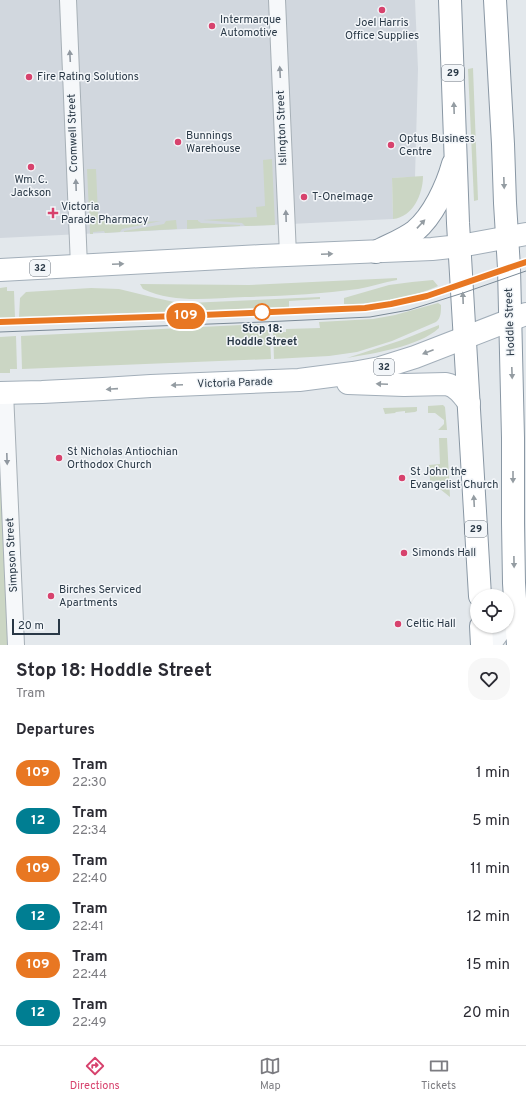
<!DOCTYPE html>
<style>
:root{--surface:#fff;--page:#f7f7f7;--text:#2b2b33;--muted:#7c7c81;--line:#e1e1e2;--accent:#d7426d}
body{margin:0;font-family:Overpass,sans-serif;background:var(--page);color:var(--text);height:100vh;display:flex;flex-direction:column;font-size:15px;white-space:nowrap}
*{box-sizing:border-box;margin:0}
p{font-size:13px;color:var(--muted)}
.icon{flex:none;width:22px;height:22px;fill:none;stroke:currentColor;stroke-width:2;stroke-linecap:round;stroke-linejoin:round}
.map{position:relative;height:645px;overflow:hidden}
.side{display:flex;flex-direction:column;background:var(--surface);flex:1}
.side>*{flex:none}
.badge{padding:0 8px;border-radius:13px;font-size:14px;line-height:26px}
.buttons{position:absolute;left:470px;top:589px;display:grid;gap:8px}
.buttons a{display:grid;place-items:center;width:44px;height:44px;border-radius:50%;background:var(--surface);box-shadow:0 1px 3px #0004;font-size:20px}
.scale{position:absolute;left:12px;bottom:10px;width:48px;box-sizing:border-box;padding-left:4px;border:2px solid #293846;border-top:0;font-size:11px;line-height:14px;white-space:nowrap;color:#293846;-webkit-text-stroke:3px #f3f6f9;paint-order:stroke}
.map>.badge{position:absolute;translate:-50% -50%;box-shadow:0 0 0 2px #fff}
h2{padding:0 16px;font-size:15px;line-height:36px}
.round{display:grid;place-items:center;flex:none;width:42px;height:42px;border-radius:16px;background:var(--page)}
.summary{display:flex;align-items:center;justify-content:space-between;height:68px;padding:0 16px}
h1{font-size:19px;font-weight:700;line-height:30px}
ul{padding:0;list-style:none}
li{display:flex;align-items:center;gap:12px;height:48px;padding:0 16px}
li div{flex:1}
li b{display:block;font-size:15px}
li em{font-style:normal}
li .badge{min-width:44px;font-weight:700;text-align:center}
.tabs{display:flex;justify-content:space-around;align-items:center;height:56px;border-top:1px solid var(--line);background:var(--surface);font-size:11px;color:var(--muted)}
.tabs a{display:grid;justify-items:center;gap:2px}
.tabs .selected{color:var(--accent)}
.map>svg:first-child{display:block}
.built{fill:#d1d7de}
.green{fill:#cbd6c4}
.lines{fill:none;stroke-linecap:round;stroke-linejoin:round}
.minor-casing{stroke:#a7b0b7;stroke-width:18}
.tertiary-casing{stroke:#a7b0b7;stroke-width:22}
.primary-casing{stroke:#a2aeb9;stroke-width:24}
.trunk-casing{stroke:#8997a4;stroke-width:24}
.minor{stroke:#f6f8fa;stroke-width:16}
.tertiary{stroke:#f6f8fa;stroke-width:20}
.primary{stroke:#fff;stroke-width:22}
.trunk{stroke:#fff;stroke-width:22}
.tram{stroke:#7b8a97;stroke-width:1}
.oneway{fill:#9098a0}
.oneway2{fill:#949ca2}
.line-casing{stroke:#fff;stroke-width:9}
.line{stroke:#e87722;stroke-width:6}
.poi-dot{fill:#d7426d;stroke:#f3f6f9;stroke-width:1.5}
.stop-dot{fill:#fff;stroke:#e87722;stroke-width:2}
.labels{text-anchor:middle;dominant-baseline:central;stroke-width:3;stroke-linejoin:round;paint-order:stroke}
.shield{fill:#f3f6f9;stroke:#66717c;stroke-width:1}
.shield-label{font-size:10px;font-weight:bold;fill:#293846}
.poi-label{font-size:11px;fill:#293846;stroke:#f3f6f9;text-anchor:start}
.street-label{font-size:11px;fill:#293846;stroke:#f3f6f9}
.stop-label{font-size:11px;font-weight:bold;fill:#293846;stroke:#f3f6f9}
</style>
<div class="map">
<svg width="526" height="645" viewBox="0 0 526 645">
<rect width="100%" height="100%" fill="#e3e8ec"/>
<path class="built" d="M 0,0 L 415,0 L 418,69 L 415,177 L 392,178 L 393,219 L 0,238 Z"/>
<g class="green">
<path d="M 473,68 L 478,200 L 474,201 L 468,69 Z"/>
<path d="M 272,159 L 275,225 L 245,226 L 242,223 L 203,220 L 257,217 L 256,207 L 265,206 L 263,160 Z"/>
<path d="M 87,169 L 96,169 L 98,214 L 106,214 L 107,224 L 161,221 L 122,229 L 120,232 L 105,233 L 104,231 L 93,232 L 93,234 L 90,234 Z"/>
<path d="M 423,176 C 423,194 413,217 393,219 L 392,178 Z"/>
<path d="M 176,220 L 177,229 L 124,232 L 124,231 L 164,224 L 166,221 Z"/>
<path d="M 187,220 L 198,220 L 198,221 L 201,223 L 240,225 L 240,226 L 187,229 Z"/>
<path d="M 397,278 L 397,280 C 384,282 371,287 358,289 C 321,294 283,296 245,297 C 211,298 175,304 143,289 L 140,284 L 249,285 Z"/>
<path d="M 433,280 L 438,286 C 416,296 392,300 369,303 C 361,304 351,305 344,304 L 344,298 L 389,285 L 412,282 Z"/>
<path d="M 7,287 L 7,291 L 14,291 L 15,318 L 0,318 L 0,288 Z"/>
<path d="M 91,288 L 119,289 L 156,298 L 179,303 L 188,303 L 320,297 L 320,299 L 289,301 L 289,307 L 19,317 L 20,298 L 26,292 Z"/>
<path d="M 438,303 L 441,305 C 441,312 441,318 436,322 L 392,341 L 357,352 L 329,356 L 274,359 L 273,332 L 286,332 L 286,329 L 320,328 L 319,322 L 373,319 L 395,315 Z"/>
<path d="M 261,324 L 261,330 L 268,330 L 270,336 L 271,359 L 22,369 L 21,336 Z"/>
<path d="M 439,325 L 439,328 C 418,347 375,353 347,358 L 402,340 Z"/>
<path d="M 16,336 L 17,369 L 10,369 L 10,373 L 0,373 L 0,337 Z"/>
<path d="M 443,405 L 445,407 L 447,430 L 438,430 L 444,424 L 444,420 L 435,413 L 428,413 L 428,406 Z"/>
<path d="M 417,407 L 417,411 L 415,412 L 405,413 L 405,411 L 396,412 L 395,413 L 385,414 L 383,408 Z"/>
<path d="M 439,438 L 447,438 L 450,497 L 435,485 L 435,481 L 430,481 L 429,465 L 440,464 Z"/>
<path d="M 0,487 L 2,487 L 9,645 L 0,645 Z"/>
</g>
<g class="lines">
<defs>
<g id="minor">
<path d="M 68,0 L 79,266"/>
<path d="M 277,0 L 288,255"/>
<path d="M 5,392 L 16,645"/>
</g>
<path id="tertiary" d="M 490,645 L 504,626"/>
<g id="primary">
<path d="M 0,270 L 262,256 L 432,249 L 460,246 L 526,234"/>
<path d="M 348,383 L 404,385 L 446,384 C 457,386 463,395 469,403"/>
<path d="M 0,393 L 42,392 L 103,389 L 151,386 L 299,380 L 353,373 L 380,368 L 415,357 L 526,314"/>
</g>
<g id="trunk">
<path d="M 450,0 L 458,223 L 480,596"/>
<path d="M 495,0 L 503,144 L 505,203 L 509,268 L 513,438 L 513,523 L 514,583 L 518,645"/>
<path d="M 376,252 C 389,245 403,240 415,231 C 433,216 447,186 453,164"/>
<path d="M 481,626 L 482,645"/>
</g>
</defs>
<use href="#minor" class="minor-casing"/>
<use href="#tertiary" class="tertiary-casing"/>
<use href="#primary" class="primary-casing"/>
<use href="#trunk" class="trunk-casing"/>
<use href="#minor" class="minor"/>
<use href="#tertiary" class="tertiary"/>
<use href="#primary" class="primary"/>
<use href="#trunk" class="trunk"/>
<g class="tram">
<path d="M 0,322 L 178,316 L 365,308 L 391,304 L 427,296 L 526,262"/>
<path d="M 0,332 L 263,322 L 370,317 L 409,310 L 463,293 L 526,271"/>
</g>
</g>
<defs><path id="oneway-solid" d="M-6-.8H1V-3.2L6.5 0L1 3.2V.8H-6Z"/></defs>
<g class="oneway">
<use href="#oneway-solid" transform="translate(70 56) rotate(-93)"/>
<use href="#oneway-solid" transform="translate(280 72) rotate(-93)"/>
<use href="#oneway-solid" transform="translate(76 185) rotate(-92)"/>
<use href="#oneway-solid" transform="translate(286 216) rotate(-92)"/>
<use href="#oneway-solid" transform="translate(7 459) rotate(88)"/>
</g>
<g class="oneway2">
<use href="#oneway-solid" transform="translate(454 108) rotate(-92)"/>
<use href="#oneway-solid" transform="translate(504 183) rotate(88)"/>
<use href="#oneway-solid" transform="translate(421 224) rotate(-47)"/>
<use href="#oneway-solid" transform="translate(327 254) rotate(-2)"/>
<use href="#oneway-solid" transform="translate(118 264) rotate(-3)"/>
<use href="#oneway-solid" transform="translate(463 298) rotate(-92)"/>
<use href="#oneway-solid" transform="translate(428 352) rotate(159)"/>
<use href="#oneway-solid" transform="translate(512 373) rotate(88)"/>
<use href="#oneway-solid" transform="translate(382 384) rotate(-177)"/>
<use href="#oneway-solid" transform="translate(177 385) rotate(178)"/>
<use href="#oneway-solid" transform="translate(112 389) rotate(176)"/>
<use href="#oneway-solid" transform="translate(513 477) rotate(90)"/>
<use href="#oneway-solid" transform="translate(474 501) rotate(-93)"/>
<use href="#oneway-solid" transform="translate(514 562) rotate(89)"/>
</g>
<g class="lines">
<defs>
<path id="line" d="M 0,322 L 178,316 L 365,308 L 391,304 L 427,296 L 526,262"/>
</defs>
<use href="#line" class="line-casing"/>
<use href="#line" class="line"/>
</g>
<g class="poi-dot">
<circle cx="382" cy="10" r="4"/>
<circle cx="212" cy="26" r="4"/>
<circle cx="29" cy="77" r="4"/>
<circle cx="178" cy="142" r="4"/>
<circle cx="391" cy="145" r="4"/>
<circle cx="31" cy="167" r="4"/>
<circle cx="304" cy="197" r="4"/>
<path d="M51 207h4v4h4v4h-4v4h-4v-4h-4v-4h4z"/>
<circle cx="59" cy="458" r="4"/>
<circle cx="402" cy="478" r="4"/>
<circle cx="404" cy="553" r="4"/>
<circle cx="51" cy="596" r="4"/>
<circle cx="398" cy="624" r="4"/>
</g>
<circle class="stop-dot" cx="262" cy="312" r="8"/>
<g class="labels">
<g class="shield">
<rect x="442" y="65" width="22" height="16" rx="3"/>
<rect x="30" y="260" width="20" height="16" rx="3"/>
<rect x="374" y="359" width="20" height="16" rx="3"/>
<rect x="465" y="521" width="22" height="16" rx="3"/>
</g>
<g class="shield-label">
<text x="453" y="73">29</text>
<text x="40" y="268">32</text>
<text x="384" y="367">32</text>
<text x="476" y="529">29</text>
</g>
<g class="poi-label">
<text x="220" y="20">Intermarque<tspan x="220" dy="13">Automotive</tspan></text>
<text x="382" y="23" text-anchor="middle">Joel Harris<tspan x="382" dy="13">Office Supplies</tspan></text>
<text x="37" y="77">Fire Rating Solutions</text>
<text x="186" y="136">Bunnings<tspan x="186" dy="13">Warehouse</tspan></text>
<text x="399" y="139">Optus Business<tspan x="399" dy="13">Centre</tspan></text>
<text x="31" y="180" text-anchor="middle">Wm. C.<tspan x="31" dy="13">Jackson</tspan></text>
<text x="312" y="197">T-OneImage</text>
<text x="61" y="207">Victoria<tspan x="61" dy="13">Parade Pharmacy</tspan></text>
<text x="67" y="452">St Nicholas Antiochian<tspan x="67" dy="13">Orthodox Church</tspan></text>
<text x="410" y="472">St John the<tspan x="410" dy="13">Evangelist Church</tspan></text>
<text x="412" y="553">Simonds Hall</text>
<text x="59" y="590">Birches Serviced<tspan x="59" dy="13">Apartments</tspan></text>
<text x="406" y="624">Celtic Hall</text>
</g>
<g class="street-label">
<text transform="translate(282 128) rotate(-92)">Islington Street</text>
<text transform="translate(73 133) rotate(-92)">Cromwell Street</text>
<text transform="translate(510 322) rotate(-92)">Hoddle Street</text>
<text transform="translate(235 383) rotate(-2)">Victoria Parade</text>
<text transform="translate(12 555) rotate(-93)">Simpson Street</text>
</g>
<g class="stop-label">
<text x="262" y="329">Stop 18:<tspan x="262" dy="13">Hoddle Street</tspan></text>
</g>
</g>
</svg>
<div class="buttons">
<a><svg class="icon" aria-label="locate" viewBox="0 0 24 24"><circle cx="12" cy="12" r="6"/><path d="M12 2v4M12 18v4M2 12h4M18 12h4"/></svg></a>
</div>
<div class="scale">20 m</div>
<b class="badge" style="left:186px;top:316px;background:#e87722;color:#fff">109</b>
</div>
<section class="side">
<div class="summary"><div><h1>Stop 18: Hoddle Street</h1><p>Tram</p></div><a class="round"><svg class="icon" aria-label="heart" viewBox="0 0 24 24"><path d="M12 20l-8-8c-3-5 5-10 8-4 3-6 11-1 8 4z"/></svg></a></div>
<h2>Departures</h2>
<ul>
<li><span class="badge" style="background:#e87722;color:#fff">109</span><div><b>Tram</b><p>22:30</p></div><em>1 min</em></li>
<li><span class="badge" style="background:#007e92;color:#fff">12</span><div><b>Tram</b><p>22:34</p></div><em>5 min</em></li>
<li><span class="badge" style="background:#e87722;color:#fff">109</span><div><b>Tram</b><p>22:40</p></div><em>11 min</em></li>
<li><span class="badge" style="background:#007e92;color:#fff">12</span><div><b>Tram</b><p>22:41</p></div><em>12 min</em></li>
<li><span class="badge" style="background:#e87722;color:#fff">109</span><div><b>Tram</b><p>22:44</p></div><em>15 min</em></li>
<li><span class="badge" style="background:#007e92;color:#fff">12</span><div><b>Tram</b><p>22:49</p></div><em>20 min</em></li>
</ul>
</section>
<nav class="tabs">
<a class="selected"><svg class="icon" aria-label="directions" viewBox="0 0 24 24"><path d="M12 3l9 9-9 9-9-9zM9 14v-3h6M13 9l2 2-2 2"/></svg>Directions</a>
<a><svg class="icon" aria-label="map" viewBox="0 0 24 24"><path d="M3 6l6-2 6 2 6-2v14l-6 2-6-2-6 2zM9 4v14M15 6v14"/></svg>Map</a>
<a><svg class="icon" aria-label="tickets" viewBox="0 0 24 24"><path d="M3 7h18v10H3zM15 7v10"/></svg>Tickets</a>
</nav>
